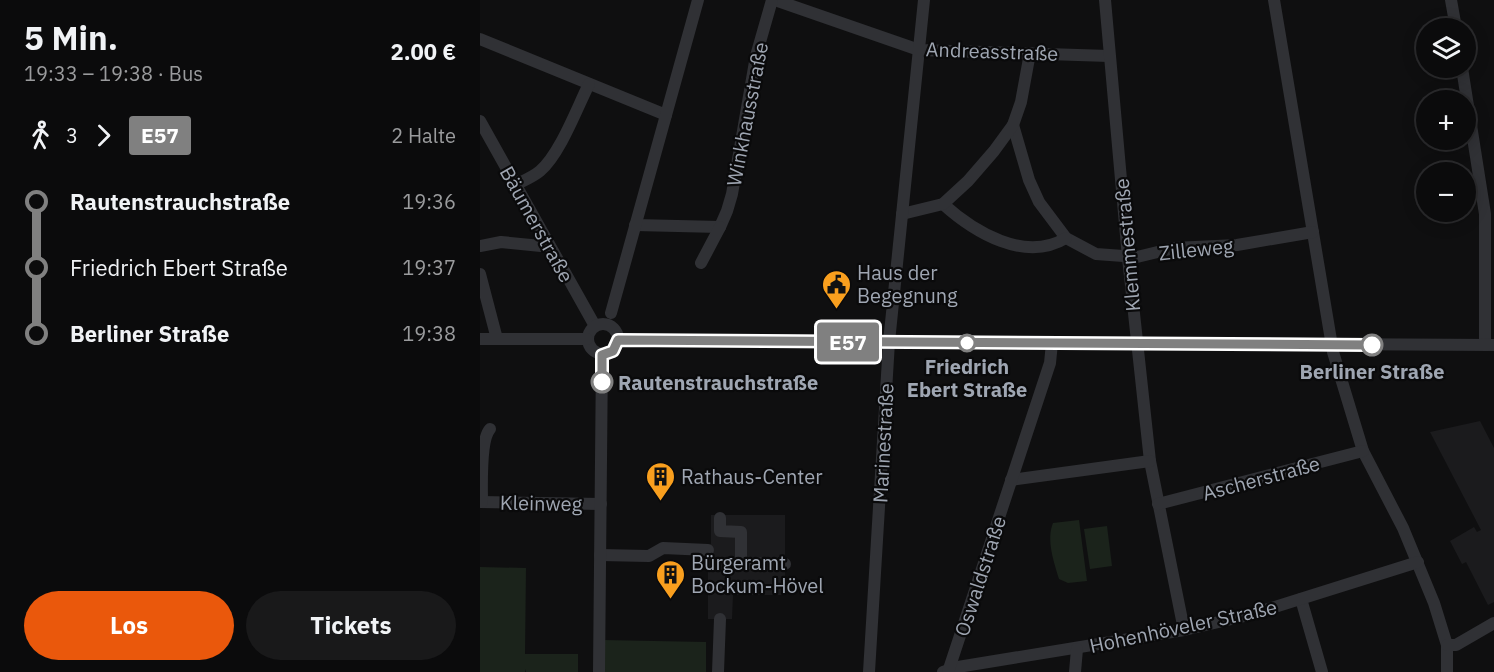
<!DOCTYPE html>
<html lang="de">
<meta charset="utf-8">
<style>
:root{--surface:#0b0b0c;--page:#19191a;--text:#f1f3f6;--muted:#9a9b9d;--line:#2b2b2d;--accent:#ea580c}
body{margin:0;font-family:"IBM Plex Sans",sans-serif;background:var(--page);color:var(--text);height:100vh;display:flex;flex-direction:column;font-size:22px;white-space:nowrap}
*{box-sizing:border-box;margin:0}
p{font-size:20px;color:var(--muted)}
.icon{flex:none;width:33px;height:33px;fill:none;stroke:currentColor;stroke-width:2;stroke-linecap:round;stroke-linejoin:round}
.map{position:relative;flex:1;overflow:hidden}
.side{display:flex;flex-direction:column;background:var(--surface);width:480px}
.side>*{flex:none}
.badge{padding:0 12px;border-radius:4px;font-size:21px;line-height:39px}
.fabs{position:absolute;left:936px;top:18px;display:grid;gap:12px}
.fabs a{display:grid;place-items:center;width:60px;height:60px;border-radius:50%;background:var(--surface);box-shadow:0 3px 15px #0003,0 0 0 2px var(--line);font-size:30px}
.map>.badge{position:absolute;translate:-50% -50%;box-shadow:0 0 0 3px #fff}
.legs{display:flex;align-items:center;gap:9px;height:66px;padding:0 24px;font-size:20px}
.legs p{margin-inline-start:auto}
.headline{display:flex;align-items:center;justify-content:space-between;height:102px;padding:0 24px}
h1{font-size:33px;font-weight:800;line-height:45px}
.action{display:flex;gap:12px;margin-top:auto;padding:12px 24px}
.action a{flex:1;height:69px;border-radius:36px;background:var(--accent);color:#fff;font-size:24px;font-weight:800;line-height:69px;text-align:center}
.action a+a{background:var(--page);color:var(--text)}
ul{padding:0 24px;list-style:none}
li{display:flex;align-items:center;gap:21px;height:66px;font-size:22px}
li i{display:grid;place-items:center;width:9px;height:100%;margin:0 8px;background:currentColor}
li i::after{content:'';width:15px;height:15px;margin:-8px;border:4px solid;border-radius:50%;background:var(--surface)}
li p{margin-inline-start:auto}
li:first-child i{background:linear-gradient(#0000 50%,currentColor 0)}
li:last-child i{background:linear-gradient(currentColor 50%,#0000 0)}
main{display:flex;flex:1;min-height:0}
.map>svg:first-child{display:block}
.built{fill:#1b1b1d}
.green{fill:#1b231b}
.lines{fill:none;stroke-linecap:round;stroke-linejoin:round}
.minor{stroke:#303135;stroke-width:12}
.line-1-casing{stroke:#fff;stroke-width:14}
.line-1{stroke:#808080;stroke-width:9}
.stop-1-dot{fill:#fff;stroke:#808080;stroke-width:3}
.labels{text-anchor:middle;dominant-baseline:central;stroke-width:4.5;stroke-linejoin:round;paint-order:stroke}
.street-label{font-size:20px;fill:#9fa6b2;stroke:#0a0a0b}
.poi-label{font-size:20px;fill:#9fa6b2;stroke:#0a0a0b;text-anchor:start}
.stop-label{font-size:20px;font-weight:bold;fill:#9fa6b2;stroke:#0a0a0b}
</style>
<main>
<section class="side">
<div class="headline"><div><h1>5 Min.</h1><p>19:33 – 19:38 · Bus</p></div><b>2.00 €</b></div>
<div class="legs"><svg class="icon" aria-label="walk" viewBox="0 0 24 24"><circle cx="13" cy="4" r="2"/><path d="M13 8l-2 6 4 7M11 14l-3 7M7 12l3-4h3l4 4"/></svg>3<svg class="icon" aria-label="forward" viewBox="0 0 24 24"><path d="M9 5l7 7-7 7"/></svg><b class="badge" style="background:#808080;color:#fff">E57</b><p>2 Halte</p></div>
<ul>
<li><i style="color:#808080"></i><b>Rautenstrauchstraße</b><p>19:36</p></li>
<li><i style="color:#808080"></i><span>Friedrich Ebert Straße</span><p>19:37</p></li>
<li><i style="color:#808080"></i><b>Berliner Straße</b><p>19:38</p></li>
</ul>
<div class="action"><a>Los</a><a>Tickets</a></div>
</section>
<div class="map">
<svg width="1014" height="672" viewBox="0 0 1014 672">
<rect width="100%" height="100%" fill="#0f0f10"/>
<g class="built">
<path d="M 1000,421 L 1014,448 L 1014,602 L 1008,605 L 986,562 L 982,564 L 970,541 L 994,527 L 997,532 L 1001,530 L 950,432 Z"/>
<path d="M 231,515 L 305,515 L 305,595 L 253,595 L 252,619 L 228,619 L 228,550 L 231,544 Z"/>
</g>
<g class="green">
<path d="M 599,520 L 607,581 L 588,583 L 579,579 C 574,562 566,540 573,523 Z"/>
<path d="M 627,526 L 632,566 L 610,569 L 604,529 Z"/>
<path d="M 0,567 L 46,568 L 45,654 L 98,654 L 98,672 L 46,672 L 45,669 L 45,672 L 0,672 Z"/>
<path d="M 123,640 L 226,642 L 226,672 L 123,672 Z"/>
</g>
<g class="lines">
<g class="minor">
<path d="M 295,0 L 439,50 L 629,56"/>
<path d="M 625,0 L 648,258 L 670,461 L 704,630"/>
<path d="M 794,0 L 853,352 L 883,451 L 923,528 L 954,603 L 967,645 L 967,672"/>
<path d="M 971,0 L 976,28"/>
<path d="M 0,39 L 186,115"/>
<path d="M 982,68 L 1005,214 L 1005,345"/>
<path d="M 0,121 L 115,326"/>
<path d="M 533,125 L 549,180 L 559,202 L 586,238 L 616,254 L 657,257 L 694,248 L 757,245 L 833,232"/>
<path d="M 35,185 C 43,181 53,177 60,171 C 80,154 97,108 109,84"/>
<path d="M 463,204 C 494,232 545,263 586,238"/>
<path d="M 422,214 L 463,204 L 488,181 L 514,151 L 533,125 L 541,102 L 550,53"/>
<path d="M 155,225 L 240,227 L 247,211 L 252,194 L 276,56 L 292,0"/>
<path d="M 0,246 L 21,242 L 61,246 L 69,245"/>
<path d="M 221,263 L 240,227"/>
<path d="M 0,274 L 17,339"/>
<path d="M 131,313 L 218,0"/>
<circle cx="123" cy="339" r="15"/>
<path d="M 0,339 L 107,339"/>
<path d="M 138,340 L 1014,345"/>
<path d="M 531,480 L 670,461"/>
<path d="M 0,502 L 121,504"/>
<path d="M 2,502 C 2,485 0,440 10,429"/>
<path d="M 678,504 L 883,451"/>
<path d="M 240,518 L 240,531 L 261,532 L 261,563 L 305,564"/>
<path d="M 120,555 L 169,556 L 183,548 L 228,550"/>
<path d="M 821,599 L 842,672"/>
<path d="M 967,645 L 976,645 L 1014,623"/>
<path d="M 119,672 L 122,355"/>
<path d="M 238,672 L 240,619"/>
<path d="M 389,672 L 409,342 L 444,0"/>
<path d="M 463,672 L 478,667 L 704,630 L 769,615 L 938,562"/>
<path d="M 468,672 L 570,363 L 572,343"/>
<path d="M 595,672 L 597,649"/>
</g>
</g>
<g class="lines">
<defs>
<path id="line-1" d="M 122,382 L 122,355 L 133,351 L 138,340 L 892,345"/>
</defs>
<use href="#line-1" class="line-1-casing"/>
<use href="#line-1" class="line-1"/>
</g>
<defs>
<symbol id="civic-pin" viewBox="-11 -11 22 30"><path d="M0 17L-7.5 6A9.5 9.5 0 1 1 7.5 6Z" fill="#f99f1e" stroke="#0a0a0b"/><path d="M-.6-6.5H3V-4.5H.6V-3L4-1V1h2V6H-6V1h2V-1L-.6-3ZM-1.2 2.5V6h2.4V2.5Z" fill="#111"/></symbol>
<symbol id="building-pin" viewBox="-11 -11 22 30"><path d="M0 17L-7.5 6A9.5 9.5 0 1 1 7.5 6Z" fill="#f99f1e" stroke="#0a0a0b"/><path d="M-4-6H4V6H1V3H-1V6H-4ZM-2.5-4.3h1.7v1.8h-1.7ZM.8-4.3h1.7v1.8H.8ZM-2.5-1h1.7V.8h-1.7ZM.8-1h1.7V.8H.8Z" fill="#111"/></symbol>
</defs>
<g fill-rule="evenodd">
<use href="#civic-pin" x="340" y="268" width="33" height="45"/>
<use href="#building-pin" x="164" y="460" width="33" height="45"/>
<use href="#building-pin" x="174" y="558" width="33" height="45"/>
</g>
<g class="stop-1-dot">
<circle cx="487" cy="343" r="8"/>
<circle cx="892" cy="345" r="10"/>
<circle cx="122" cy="382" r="10"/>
</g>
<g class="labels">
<g class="street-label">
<text transform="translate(512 51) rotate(2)">Andreasstraße</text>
<text transform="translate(267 114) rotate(-79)">Winkhausstraße</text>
<text transform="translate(57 224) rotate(61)">Bäumerstraße</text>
<text transform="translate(647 245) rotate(-95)">Klemmestraße</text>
<text transform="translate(716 249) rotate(-6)">Zilleweg</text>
<text transform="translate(403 443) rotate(-87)">Marinestraße</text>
<text transform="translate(781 478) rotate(-15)">Ascherstraße</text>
<text transform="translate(61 503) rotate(1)">Kleinweg</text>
<text transform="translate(500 576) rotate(-72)">Oswaldstraße</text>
<text transform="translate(703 626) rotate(-12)">Hohenhöveler Straße</text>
</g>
<g class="poi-label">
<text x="377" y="272">Haus der<tspan x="377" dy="23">Begegnung</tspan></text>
<text x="201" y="476">Rathaus-Center</text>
<text x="211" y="562">Bürgeramt<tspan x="211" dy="23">Bockum-Hövel</tspan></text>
</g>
<g class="stop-label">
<text x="487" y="366">Friedrich<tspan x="487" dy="23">Ebert Straße</tspan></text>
<text x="892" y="371">Berliner Straße</text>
<text x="138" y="382" text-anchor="start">Rautenstrauchstraße</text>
</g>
</g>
</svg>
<div class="fabs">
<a><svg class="icon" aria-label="layers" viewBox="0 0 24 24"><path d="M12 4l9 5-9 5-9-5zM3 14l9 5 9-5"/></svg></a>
<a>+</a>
<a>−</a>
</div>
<b class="badge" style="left:368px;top:342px;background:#808080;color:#fff">E57</b>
</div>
</main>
